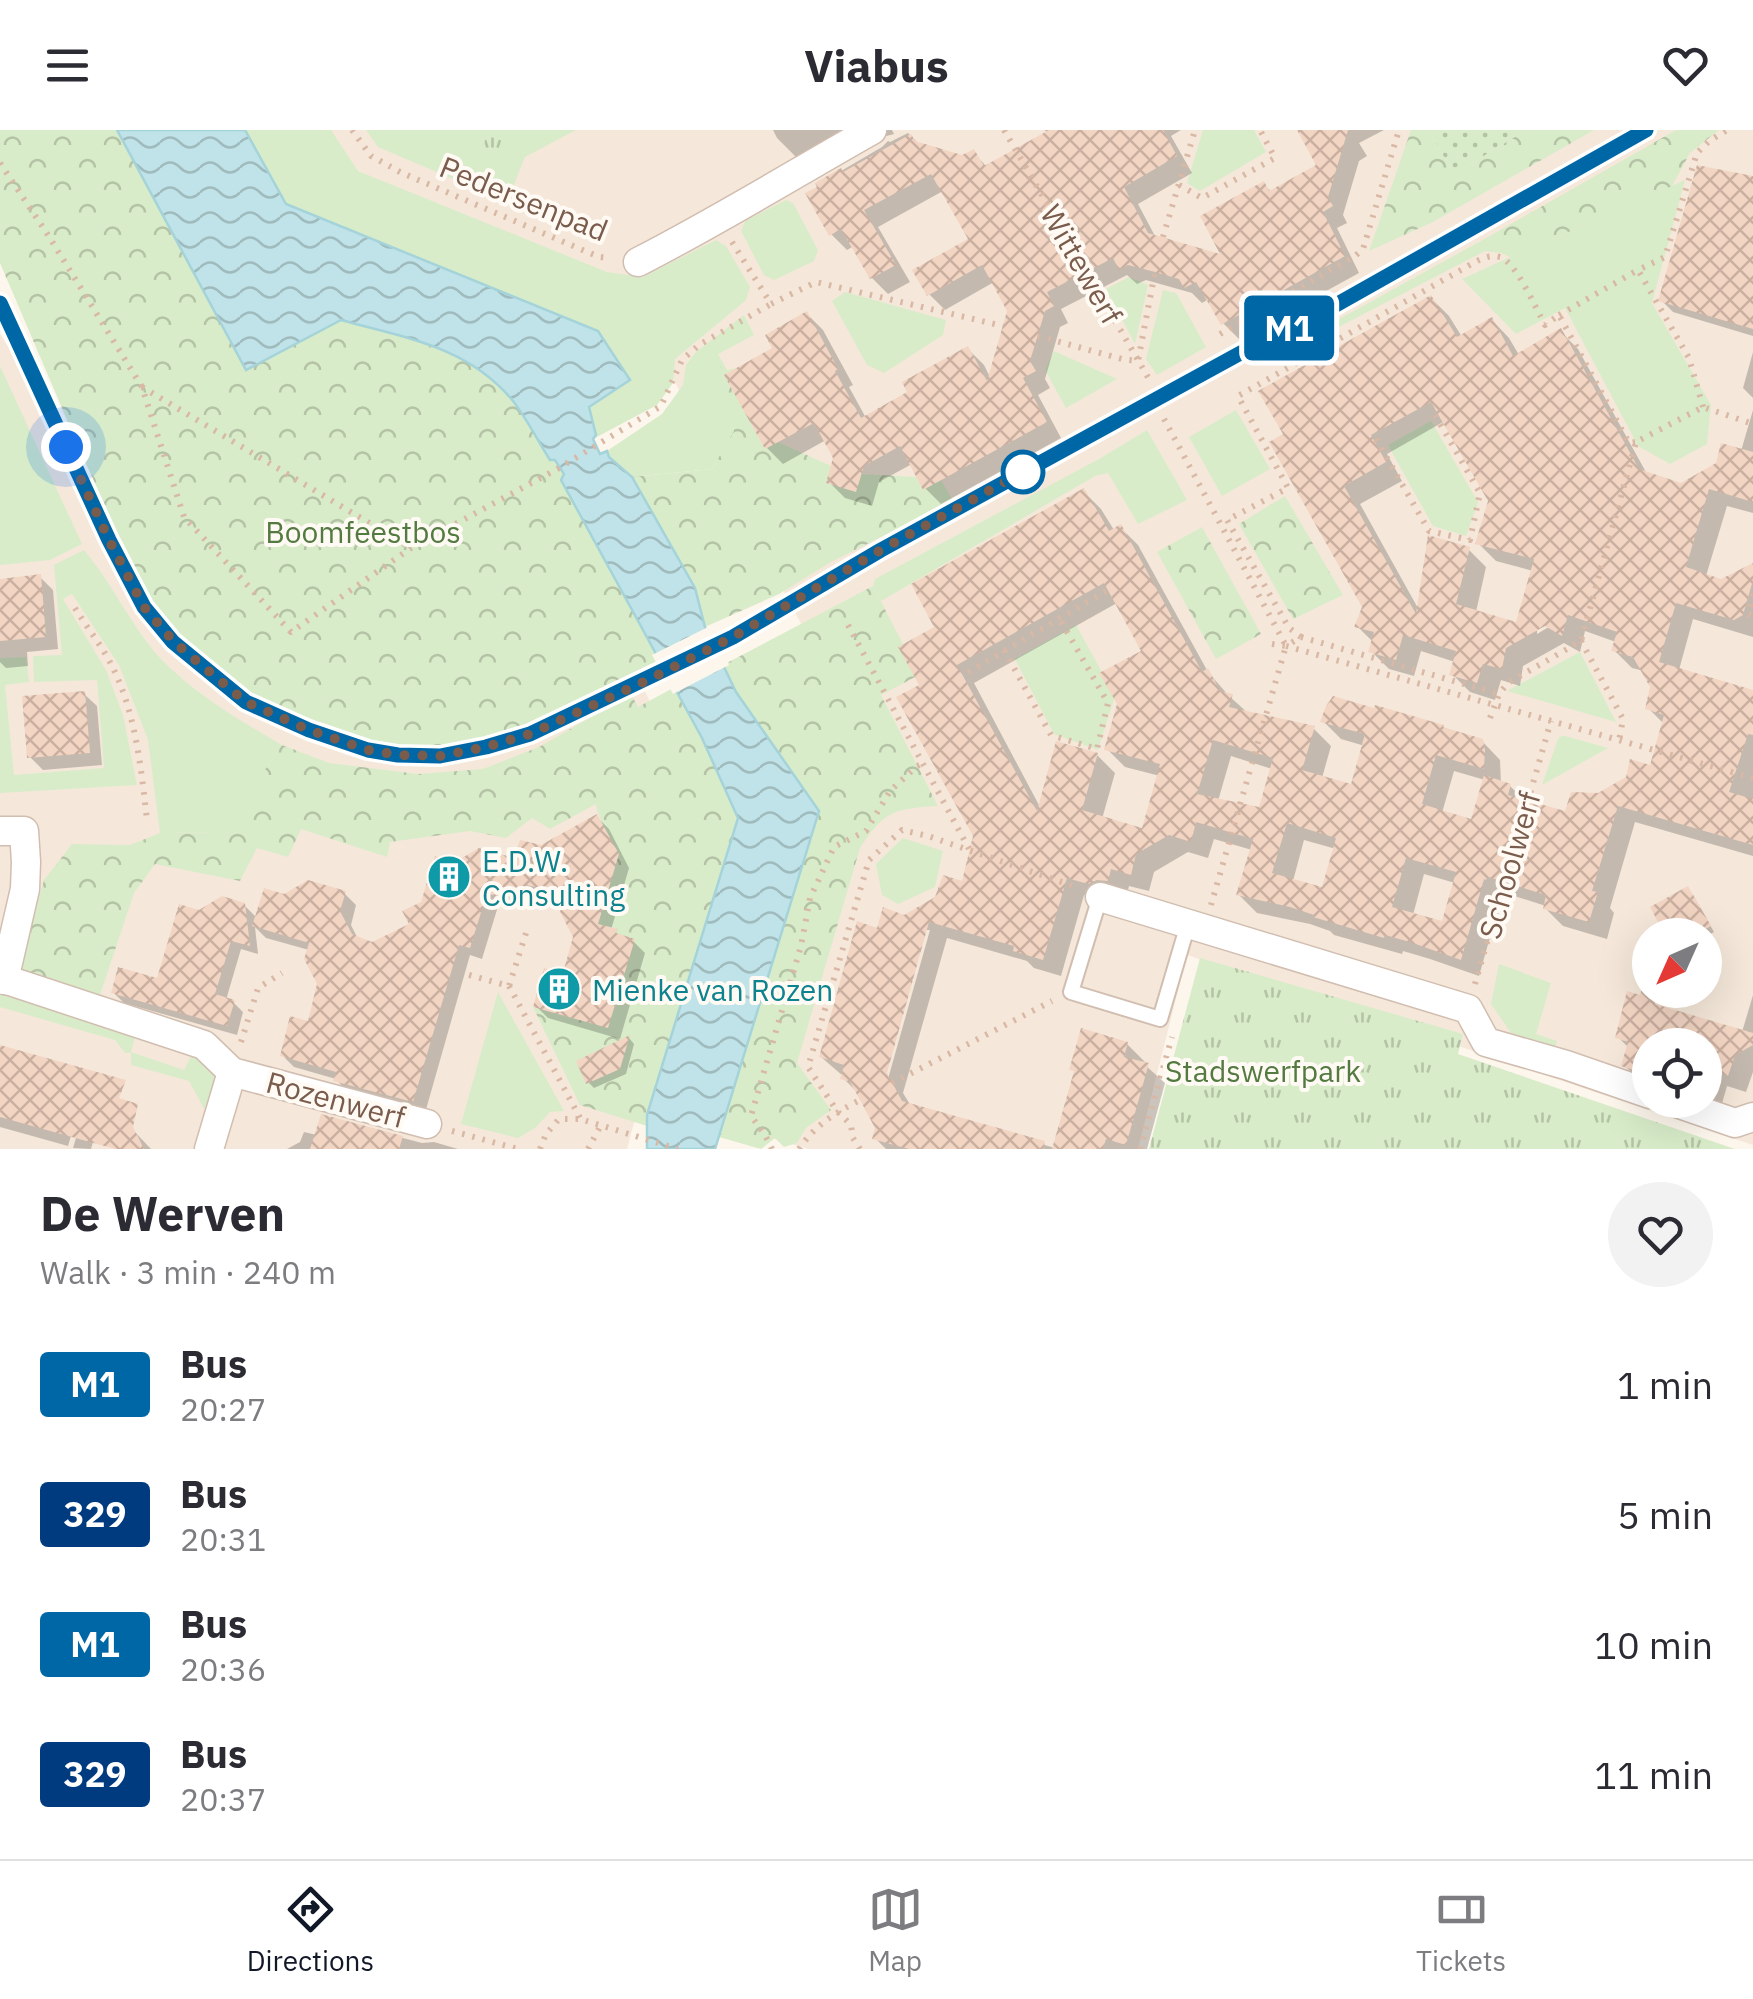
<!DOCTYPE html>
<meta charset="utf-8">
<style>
:root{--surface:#fff;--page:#f2f2f3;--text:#2b2b33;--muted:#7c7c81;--line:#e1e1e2;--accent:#111827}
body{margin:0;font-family:"IBM Plex Sans",sans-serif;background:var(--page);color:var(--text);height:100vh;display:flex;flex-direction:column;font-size:38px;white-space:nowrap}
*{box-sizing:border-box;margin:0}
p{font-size:32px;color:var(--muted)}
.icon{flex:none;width:55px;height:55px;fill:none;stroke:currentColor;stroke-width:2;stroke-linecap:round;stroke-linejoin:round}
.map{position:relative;height:1019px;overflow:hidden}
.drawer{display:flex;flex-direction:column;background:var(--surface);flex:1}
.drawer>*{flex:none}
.badge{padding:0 20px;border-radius:8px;font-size:35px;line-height:65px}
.needle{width:65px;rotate:225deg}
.buttons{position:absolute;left:1632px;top:788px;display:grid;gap:20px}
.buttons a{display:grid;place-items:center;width:90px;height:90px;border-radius:50%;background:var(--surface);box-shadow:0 10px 40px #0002;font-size:50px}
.you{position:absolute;width:50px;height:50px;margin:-25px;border:8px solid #fff;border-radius:50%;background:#1a73e8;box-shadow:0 0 0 15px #1a73e833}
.map>.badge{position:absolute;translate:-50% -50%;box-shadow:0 0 0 5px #fff}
.round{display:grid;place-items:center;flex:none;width:105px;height:105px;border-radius:52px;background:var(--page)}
.overview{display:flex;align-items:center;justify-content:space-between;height:170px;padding:0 40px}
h1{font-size:48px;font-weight:700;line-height:75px}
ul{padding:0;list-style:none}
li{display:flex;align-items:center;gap:30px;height:130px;padding:0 40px}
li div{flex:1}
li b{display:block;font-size:38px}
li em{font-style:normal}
li .badge{min-width:110px;font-weight:700;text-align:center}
header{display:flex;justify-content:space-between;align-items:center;height:130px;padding:0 40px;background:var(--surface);font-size:45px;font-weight:700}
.menu{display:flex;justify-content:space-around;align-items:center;height:140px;border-top:2px solid var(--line);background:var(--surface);font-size:28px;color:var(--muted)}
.menu a{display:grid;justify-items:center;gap:5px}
.menu .selected{color:var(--accent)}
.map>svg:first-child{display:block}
.residential{fill:#f5e8da;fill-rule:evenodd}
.grass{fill:#d8ecc9}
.forest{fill:url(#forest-crowns)}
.park{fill:url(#park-tufts)}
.garden{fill:url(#garden-dots)}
.water{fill:url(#water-waves);stroke:#a5d3da;stroke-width:2.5}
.pier{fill:#fdf6ec}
.shadow{fill:#0003;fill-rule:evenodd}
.building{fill:url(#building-cross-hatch);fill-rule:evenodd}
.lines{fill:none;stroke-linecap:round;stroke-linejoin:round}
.service-casing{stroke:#d1beb0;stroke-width:18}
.minor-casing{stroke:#d1beb0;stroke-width:31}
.path{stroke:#d9b8a5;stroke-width:6;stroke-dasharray:2.5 8;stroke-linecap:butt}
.service{stroke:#fff;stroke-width:14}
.minor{stroke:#fff;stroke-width:28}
.line-casing{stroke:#fff;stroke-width:22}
.line{stroke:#0067a7;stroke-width:15}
.walk{stroke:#7a5c4d;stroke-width:10;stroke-dasharray:0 18}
.stop-dot{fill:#fff;stroke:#0067a7;stroke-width:5}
.labels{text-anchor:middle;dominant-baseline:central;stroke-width:8;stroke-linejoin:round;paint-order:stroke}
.street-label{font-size:30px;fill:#7a5c4d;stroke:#fffaf3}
.park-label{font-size:30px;fill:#537a41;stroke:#fffaf3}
.culture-label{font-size:30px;fill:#0d838f;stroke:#fffaf3;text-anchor:start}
</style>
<header><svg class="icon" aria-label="menu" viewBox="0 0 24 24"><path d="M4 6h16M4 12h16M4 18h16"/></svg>Viabus<svg class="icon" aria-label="heart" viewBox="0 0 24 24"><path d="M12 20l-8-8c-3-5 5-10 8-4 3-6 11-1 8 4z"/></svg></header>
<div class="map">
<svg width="1753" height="1019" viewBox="0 0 1753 1019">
<defs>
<pattern id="forest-crowns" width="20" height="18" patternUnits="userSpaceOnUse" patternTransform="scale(2.5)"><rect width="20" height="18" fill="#d8ecc9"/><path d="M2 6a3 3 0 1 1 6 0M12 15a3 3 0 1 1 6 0" fill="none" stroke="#b4c2a5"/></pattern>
<pattern id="park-tufts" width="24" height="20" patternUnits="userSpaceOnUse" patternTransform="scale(2.5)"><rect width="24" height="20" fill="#d8ecc9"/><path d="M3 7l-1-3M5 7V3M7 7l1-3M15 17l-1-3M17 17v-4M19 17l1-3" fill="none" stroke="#b4c2a5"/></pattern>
<pattern id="garden-dots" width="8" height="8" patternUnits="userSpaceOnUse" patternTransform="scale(2.5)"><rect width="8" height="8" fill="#d8ecc9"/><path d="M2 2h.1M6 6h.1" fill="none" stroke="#b4c2a5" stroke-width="1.8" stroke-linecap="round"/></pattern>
<pattern id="water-waves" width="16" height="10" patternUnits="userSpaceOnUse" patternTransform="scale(2.5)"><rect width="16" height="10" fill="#bfe3e8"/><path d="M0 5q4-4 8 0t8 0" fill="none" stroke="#a0bbbe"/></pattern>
<pattern id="building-cross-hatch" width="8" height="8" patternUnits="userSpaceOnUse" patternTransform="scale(2.5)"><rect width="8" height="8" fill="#f3d5c3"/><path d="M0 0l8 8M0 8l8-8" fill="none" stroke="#cab0a1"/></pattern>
</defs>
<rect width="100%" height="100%" fill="#fdf6ec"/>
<g class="residential">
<path d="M 320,0 L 1753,0 L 1753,1015 L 1187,825 L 1138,1019 L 808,1019 L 738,998 L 856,599 L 643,191 L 334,28 ZM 1650,805 L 1705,805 L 1705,860 L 1650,860 ZM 1650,915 L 1705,915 L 1705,970 L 1650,970 Z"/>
<path d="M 0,204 L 174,476 L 624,519 L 713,699 L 627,1019 L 0,1019 Z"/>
</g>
<g class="grass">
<path d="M 244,0 L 331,0 L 358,41 L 607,142 L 643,147 L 716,110 L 726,116 L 750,157 L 746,170 L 675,229 L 673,253 L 657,275 L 593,309 L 596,304 L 589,277 L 286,78 Z"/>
<path d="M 366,0 L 576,0 L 525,27 L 507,72 L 378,17 Z"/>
<path d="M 1203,0 L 1254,0 L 1266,22 L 1200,61 L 1187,53 Z"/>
<path d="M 1685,50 L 1652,173 L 1711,275 L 1707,314 L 1670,334 L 1638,316 L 1565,178 L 1516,204 L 1462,149 L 1510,127 L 1501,123 L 1485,121 L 1306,214 L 1303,209 L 1488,107 L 1512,127 Z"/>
<path d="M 786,70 L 793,73 L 818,120 L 814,131 L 774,150 L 764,145 L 741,101 L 745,91 Z"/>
<path d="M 1129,147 L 1148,155 L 1135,214 L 1106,159 Z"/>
<path d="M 1163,160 L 1176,163 L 1206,217 L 1157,245 L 1146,229 Z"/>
<path d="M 845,162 L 946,190 L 943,205 L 884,243 L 867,235 L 832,171 Z"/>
<path d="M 744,185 L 754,205 L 718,224 L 734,301 L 712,339 L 632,347 L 609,327 L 607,321 L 662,284 L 683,255 L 686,235 L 696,222 Z"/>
<path d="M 1054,221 L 1117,249 L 1066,278 L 1045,240 Z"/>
<path d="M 0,236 L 82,414 L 50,430 L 0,435 Z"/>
<path d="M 1236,280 L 1270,339 L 1222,366 L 1189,307 Z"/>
<path d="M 1431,291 L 1478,372 L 1466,406 L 1433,396 L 1388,315 Z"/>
<path d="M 1147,300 L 1187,370 L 1138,394 L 1108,343 L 1095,346 L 881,471 L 873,456 L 875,449 L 1099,329 Z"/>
<path d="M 84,420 C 113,454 132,498 161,529 C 196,565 239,590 282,615 L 223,702 L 160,703 L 148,610 L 119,535 L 72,464 L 63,469 L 106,540 L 123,585 L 137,655 L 0,663 L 0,528 L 26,527 L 29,552 L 5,555 L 14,645 L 104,638 L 97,550 L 34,552 L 33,526 L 62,525 L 54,435 Z"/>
<path d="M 1076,495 L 1115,566 L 1098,620 L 1054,604 L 1015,529 Z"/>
<path d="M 1580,522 L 1616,592 L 1507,561 Z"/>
<path d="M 1561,606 L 1565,606 L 1608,618 L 1542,655 L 1558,609 Z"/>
<path d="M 903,708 L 943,721 L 935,757 L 898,774 L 882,765 L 876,734 Z"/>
<path d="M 1499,834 L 1551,853 L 1536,904 L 1557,911 L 1555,918 L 1511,903 L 1491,874 Z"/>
<path d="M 0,862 L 136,903 L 131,922 L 184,940 L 193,923 L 216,944 L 207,984 L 189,951 L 131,935 L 131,923 L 125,923 L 115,910 L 0,877 Z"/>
<path d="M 498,862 L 564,981 L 550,982 L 535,998 L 518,1008 L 461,994 Z"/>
</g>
<g class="forest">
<path d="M 0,0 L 117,0 L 246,240 L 341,190 C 405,208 467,216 512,271 C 527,288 538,310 550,330 L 554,329 L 564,345 L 561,351 L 661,532 L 525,597 L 474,612 L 438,618 L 389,616 L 343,603 L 290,582 L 205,538 L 173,512 L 106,381 L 0,133 Z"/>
<path d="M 1411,0 L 1429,0 L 1454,44 L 1526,0 L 1594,0 L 1433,92 L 1369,121 Z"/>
<path d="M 1676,0 L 1719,0 L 1690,23 L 1672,56 L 1512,127 L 1488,107 Z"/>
<path d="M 718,224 L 727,240 L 737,238 L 724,245 L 738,269 L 764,287 L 751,294 L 765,319 L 778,312 L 831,336 L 861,344 L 916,347 L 923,360 L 941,350 L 953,371 L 831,432 L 779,464 L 705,497 L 632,347 L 712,339 L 734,301 Z"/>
<path d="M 1285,366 L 1343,465 L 1293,489 L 1239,394 Z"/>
<path d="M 1202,397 L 1261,504 L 1216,529 L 1157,422 Z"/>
<path d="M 873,456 L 919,545 L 881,565 L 938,676 C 894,679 885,680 860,718 L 797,933 L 831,980 L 806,998 L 797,1013 L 784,1017 L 775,1008 L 761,1019 L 719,1007 L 819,681 L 736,562 L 723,535 Z"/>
<path d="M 675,557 L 702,608 L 738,688 L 647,985 L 647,996 L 580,975 L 533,877 L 572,888 L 594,875 L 614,879 L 625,842 L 611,818 L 617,799 L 598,794 C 608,760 611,739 606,705 C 604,694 597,685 596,674 L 550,699 L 532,688 L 506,708 L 470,701 L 390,712 L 387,727 L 301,699 L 288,727 L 257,718 L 240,751 L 155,734 L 134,763 L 99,868 L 18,844 L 44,750 L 72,714 L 130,715 L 160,703 L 222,702 L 282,615 L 329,633 L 418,644 L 483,639 L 539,617 L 631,564 L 638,577 Z"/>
</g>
<g class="park">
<path d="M 487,5 L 516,16 L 502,52 L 474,42 Z"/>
<path d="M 1200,828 L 1463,904 L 1458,924 L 1735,1019 L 1149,1019 Z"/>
</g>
<path class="garden" d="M 1429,0 L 1526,0 L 1454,44 Z"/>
<path class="water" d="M 117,0 L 245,0 L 286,74 L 598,201 L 630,250 L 589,277 L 596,305 L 593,309 L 600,324 L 607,321 L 609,327 L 632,347 L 695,458 L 705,497 L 736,562 L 819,681 L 715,1019 L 647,1019 L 647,985 L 738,688 L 702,608 L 561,350 L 564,344 L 555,330 L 550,330 C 538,311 527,289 513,271 C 468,216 405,208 341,190 L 246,240 Z"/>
<path class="pier" d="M 710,496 L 729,535 L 673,564 L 652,525 Z"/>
<g class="shadow">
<path d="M 773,0 L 892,0 L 894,4 L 798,29 L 777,8 Z"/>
<path d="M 1045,0 L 1181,0 L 1171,6 L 1192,43 L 1138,74 L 1156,108 L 1225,128 L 1264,54 L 1272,63 L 1319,36 L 1298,0 L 1384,0 L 1359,13 L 1367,26 L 1359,31 L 1343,85 L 1347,93 L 1337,98 L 1359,143 L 1239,209 L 1223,193 L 1209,169 L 1202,173 L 1192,163 L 1146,150 L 1137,154 L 1127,145 L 1061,179 L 1068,193 L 1060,197 L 1045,249 L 1050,258 L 1038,265 L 1061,308 L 941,374 L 925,358 L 912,334 L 879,352 L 872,376 L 845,368 L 829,352 L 836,328 L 826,310 L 783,334 L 767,318 L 727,246 L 775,219 L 807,184 L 823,200 L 853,255 L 849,257 L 866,288 L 911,263 L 968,219 L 984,235 L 990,247 L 1010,180 L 994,152 L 945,180 L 929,164 L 972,110 L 943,61 L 878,97 L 910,152 L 888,164 L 872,148 L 854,116 L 847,120 L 831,104 L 819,54 L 882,17 L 888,11 L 890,12 L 908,3 L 920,15 L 963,28 L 973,22 L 987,37 L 1047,4 Z"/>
<path d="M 1753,49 L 1753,206 L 1673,182 L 1661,170 Z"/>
<path d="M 1431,168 L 1449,186 L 1462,207 L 1492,190 L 1509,208 L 1519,225 L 1560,201 L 1578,219 L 1647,344 L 1681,355 L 1741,321 L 1753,280 L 1753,383 L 1727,376 L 1706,446 L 1721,451 L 1753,436 L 1753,507 L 1693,489 L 1679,540 L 1753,562 L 1753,726 L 1635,692 L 1610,778 L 1614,783 L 1607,809 L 1563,796 L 1545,778 L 1546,776 L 1505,763 L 1504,766 L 1502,765 L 1479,846 L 1430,829 L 1403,821 L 1402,824 L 1334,805 L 1330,801 L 1310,794 L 1257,783 L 1239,765 L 1252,720 L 1214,709 L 1208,728 L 1188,722 L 1154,742 L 1149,761 L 1129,756 L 1126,768 L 1108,771 L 1084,765 L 1061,846 L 1034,838 L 1027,831 L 947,808 L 903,963 L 911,976 L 1055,1018 L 1076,943 L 1072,939 L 1127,914 L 1145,932 L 1144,934 L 1165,953 L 1147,1019 L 886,1019 L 875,1008 L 878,998 L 861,966 L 843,948 L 843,946 L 821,927 L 878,801 L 964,754 L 976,705 L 922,556 L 937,498 L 1083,361 L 1101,379 L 1114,400 L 1120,397 L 1138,415 L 1208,542 L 1229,566 L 1249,584 L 1313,598 L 1331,616 L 1322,648 L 1353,657 L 1365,616 L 1341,609 L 1323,591 L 1482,611 L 1500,630 L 1501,654 L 1510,656 L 1526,672 L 1566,684 L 1651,638 L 1664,594 L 1648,578 L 1653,557 L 1644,541 L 1632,538 L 1614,520 L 1616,512 L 1585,501 L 1580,522 L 1564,513 L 1523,536 L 1520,556 L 1501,550 L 1495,570 L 1470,562 L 1452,544 L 1455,532 L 1421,521 L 1414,546 L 1389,539 L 1371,521 L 1374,513 L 1357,496 L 1364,476 L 1286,305 ZM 1445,291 L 1490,371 L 1478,413 L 1496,431 L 1533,441 L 1518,495 L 1476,482 L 1486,437 L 1468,419 L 1419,480 L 1360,374 L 1402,351 L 1387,324 ZM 1117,473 L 1144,522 L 1107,619 L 1125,637 L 1160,646 L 1144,701 L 1102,689 L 1115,643 L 1097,625 L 1040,677 L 974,553 ZM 1557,492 L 1537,504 L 1537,498 ZM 1231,626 L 1272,639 L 1260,680 L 1218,671 ZM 1454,641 L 1485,650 L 1473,692 L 1442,683 ZM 1304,710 L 1336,719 L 1324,760 L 1293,751 ZM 1424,744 L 1455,753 L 1444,794 L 1413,785 ZM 924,800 L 930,800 L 886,956 L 881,955 Z"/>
<path d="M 1753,222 L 1753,268 L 1743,258 Z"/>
<path d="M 40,447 L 53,460 L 58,519 L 27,522 L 28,536 L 6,538 L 0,532 L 0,451 Z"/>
<path d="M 84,564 L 97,576 L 102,635 L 43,640 L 30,627 Z"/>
<path d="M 597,687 L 609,699 L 629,738 L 611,800 L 623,808 L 633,811 L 645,823 L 620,909 L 548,888 L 536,876 L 565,846 L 576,807 L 566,772 L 540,765 L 516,778 L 499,773 L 482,829 L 470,825 L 425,983 L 347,962 L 336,949 L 294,937 L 282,925 L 310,894 L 320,854 L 309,820 L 266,808 L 255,797 L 258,824 L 241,819 L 226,870 L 233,872 L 243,882 L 237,905 L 124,873 L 114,863 L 158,851 L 199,782 L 244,775 L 257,788 L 285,767 L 344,763 L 356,775 L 351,795 L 358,809 L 372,815 L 412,795 L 423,774 L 455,735 L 516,732 Z"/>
<path d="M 1688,759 L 1693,765 L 1714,802 L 1705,807 L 1705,805 L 1669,805 Z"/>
<path d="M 1753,865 L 1753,942 L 1746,962 L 1727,956 L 1721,977 L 1705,970 L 1705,915 L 1650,915 L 1650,955 L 1642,953 L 1624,935 L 1629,918 L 1618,907 L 1742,902 Z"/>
<path d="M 629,908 L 634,914 L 626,944 L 594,958 L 588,952 L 579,932 Z"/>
<path d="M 0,917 L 92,942 L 108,959 L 91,1019 L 73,1018 L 93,950 L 88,950 L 68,1016 L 0,997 Z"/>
<path d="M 323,987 L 422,1013 L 434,1012 L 458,1019 L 287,1019 L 300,1012 L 304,1002 L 317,1005 Z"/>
<path d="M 133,1000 L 151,1019 L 127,1019 Z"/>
</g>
<g class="building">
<path d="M 1049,0 L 1163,0 L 1177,26 L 1124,57 L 1148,103 L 1220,124 L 1200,86 L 1264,51 L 1269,61 L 1316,35 L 1297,0 L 1348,0 L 1328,67 L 1333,76 L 1323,82 L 1345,126 L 1221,195 L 1196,152 L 1184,158 L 1179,149 L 1155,142 L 1128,135 L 1119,140 L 1113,128 L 1047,162 L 1054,176 L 1045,181 L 1030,231 L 1036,241 L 1023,248 L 1047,292 L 923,360 L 900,316 L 864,336 L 856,362 L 826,353 L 833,328 L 814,293 L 765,319 L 724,245 L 772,218 L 765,205 L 807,181 L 838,239 L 835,241 L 861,288 L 907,262 L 902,252 L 968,216 L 987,251 L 1007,181 L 982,135 L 927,166 L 912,140 L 968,109 L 931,44 L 864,80 L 896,135 L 870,149 L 841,99 L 829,106 L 805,63 L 817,57 L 815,53 L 841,38 L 843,42 L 911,4 L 915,11 L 962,25 L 974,19 L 984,36 Z"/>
<path d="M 1697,35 L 1753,46 L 1753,199 L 1658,171 Z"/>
<path d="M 1431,165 L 1457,207 L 1492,187 L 1513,226 L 1561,198 L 1639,339 L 1681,353 L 1716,333 L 1721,313 L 1753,322 L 1753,372 L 1709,359 L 1686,437 L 1721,449 L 1753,433 L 1753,450 L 1743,485 L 1734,490 L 1676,473 L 1659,532 L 1753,560 L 1753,605 L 1748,604 L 1729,662 L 1753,669 L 1753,715 L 1618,676 L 1592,761 L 1598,762 L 1589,792 L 1543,779 L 1546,765 L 1488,747 L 1486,750 L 1484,749 L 1461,830 L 1410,812 L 1385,805 L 1384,808 L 1313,787 L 1314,785 L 1290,777 L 1236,765 L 1253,709 L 1196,692 L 1191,712 L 1169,705 L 1136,724 L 1131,745 L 1111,739 L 1108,751 L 1097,750 L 1088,754 L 1067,748 L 1043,830 L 1013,821 L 1014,816 L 929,792 L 887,943 L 902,971 L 1045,1011 L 1044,1019 L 909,1019 L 872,1009 L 875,998 L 860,970 L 850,952 L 840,949 L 844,935 L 819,927 L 857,791 L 877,798 L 883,777 L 904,785 L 935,767 L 943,745 L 962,751 L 973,706 L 896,567 L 919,555 L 898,517 L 934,497 L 911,454 L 1084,358 L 1109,401 L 1121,394 L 1202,542 L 1208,538 L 1220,561 L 1233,564 L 1229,577 L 1315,596 L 1302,640 L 1351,654 L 1365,604 L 1320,592 L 1326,576 L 1333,566 L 1374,578 L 1375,575 L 1444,595 L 1443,597 L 1483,609 L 1485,620 L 1484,639 L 1436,625 L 1422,674 L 1471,689 L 1484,645 L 1511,654 L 1508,665 L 1565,681 L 1571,662 L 1598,663 L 1626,647 L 1630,629 L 1650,635 L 1664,585 L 1645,579 L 1650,557 L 1633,527 L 1611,521 L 1617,502 L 1568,485 L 1562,506 L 1545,496 L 1506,518 L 1502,539 L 1483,534 L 1477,553 L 1449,545 L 1456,521 L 1403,505 L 1396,530 L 1368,522 L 1374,502 L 1354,497 L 1362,477 L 1269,312 L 1283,304 L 1258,261 ZM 1431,272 L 1488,371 L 1475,414 L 1534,429 L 1516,492 L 1456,474 L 1470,417 L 1428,405 L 1416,484 L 1344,356 L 1386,332 L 1371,305 ZM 1104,453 L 1141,521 L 1099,543 L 1117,574 L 1104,620 L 1160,634 L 1142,698 L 1082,680 L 1098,623 L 1056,611 L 1037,681 L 957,535 ZM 1213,610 L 1273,628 L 1259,677 L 1197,664 ZM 1287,693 L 1336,708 L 1322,757 L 1272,743 ZM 1406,728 L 1456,742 L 1442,791 L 1392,777 Z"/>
<path d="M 41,444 L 46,507 L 0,511 L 0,449 Z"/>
<path d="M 85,561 L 90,623 L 27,628 L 22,566 Z"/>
<path d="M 597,684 L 619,724 L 598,794 L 618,799 L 616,803 L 635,809 L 608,898 L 533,877 L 544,838 L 563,843 L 573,807 L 560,782 L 565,764 L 527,755 L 502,768 L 487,763 L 470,818 L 459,815 L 413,972 L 333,951 L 336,942 L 280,926 L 290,886 L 308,891 L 317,854 L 304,829 L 309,813 L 252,796 L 264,758 L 284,764 L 308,750 L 346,761 L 340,781 L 352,804 L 372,812 L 409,794 L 402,781 L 421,772 L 435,726 L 455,732 L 479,718 L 514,728 L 520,710 L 541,715 Z"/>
<path d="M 1688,756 L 1711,796 L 1694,805 L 1665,805 L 1650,777 Z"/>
<path d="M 222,766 L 245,773 L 250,816 L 231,811 L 215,864 L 235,870 L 227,896 L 111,863 L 118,837 L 157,848 L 179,774 L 199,780 Z"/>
<path d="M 1627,861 L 1640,865 L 1641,861 L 1650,862 L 1650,867 L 1656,869 L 1655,874 L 1753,903 L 1753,915 L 1735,925 L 1728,946 L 1705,939 L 1705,915 L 1650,915 L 1650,945 L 1621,936 L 1628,912 L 1615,908 Z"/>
<path d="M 1081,898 L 1128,912 L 1124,927 L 1149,933 L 1126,1015 L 1106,1009 L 1103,1019 L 1052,1019 L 1074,941 L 1069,940 Z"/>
<path d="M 630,905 L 620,939 L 586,954 L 576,931 Z"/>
<path d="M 0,915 L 126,950 L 119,968 L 138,974 L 133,997 L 144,1019 L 115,1019 L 0,987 Z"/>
<path d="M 321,984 L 403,1006 L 399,1019 L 310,1019 Z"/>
</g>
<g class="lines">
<defs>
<g id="service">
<path d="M 0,173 L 109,410 L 144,477 L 173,512 L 246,571 L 309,600 L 368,619 L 397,625 L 439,626 L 487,617 L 531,604 L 733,507 L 881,420 L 1268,208 L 1334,176 L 1646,0"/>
<path d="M 1100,767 L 1071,862 L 1160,889 L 1188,794"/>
</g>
<g id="minor">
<path d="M 638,132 C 718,91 794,44 872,0"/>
<path d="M 0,701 L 24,701 L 26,732 L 25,759 L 4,850"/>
<path d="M 1100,767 L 1468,879 L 1486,912 L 1566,935 L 1650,964"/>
<path d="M 0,849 L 10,851 L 204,915 L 232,942 L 427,994"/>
<path d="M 1668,970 L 1735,993 L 1753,987"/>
<path d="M 209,1019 L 232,942"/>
</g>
</defs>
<use href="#service" class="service-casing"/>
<use href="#minor" class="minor-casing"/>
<g class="path">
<path d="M 352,0 L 371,26 L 402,43 L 599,127 L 611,128"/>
<path d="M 1004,0 L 1149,249"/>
<path d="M 0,33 L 48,105 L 142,257 L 184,387 L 291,502 L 411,418 L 559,338 L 661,276 L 682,230 L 699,215 L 771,174"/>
<path d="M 1179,55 L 1202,68 L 1275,28 L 1260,0"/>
<path d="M 1163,107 L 1195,0"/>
<path d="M 732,112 L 771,174 L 816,152 L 1003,196"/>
<path d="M 1559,185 L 1638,140"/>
<path d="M 1220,204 L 1355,126 L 1363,119 L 1399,0"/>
<path d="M 1038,206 L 1122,229 L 1138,231 L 1155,142"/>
<path d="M 142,257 L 411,418"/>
<path d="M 1703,277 L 1689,228 L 1638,140 L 1665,127 L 1697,23 L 1709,11 L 1727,0"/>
<path d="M 1164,289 L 1286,516 L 1211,775"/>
<path d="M 1376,309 L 1429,401 L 1470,410 L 1480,363 L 1431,278"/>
<path d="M 1753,464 L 1748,484 L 1753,486"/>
<path d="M 75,478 C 87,498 103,517 113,538 C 136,585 141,638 147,690"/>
<path d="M 848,495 L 969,719"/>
<path d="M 1301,507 L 1289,498 L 1227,390 L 1288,358 L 1238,266 L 1461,140 C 1472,134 1487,123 1500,127 C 1516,132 1536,179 1545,195 L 1559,185 L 1629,313 L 1636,312"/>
<path d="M 1581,511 L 1623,589 L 1619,611"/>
<path d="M 1272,514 L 1286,516 L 1301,507 L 1499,564"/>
<path d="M 1286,516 L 1753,648"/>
<path d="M 1004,520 L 1051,605 L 1097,619 L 1108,573 L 1059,488"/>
<path d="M 968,542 L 1108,460"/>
<path d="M 1490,588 L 1499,564 L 1508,553 L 1581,511 L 1636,312 L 1703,277 L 1753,294"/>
<path d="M 469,845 L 509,856 L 526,803"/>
<path d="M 1475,854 L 1551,591"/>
<path d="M 509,856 L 580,988"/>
<path d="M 241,912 L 258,858 L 282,843"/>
<path d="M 892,953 L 1052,871"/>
<path d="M 452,1001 L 518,1019"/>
<path d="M 540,1019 L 546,1004 L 559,989 L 580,989 L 678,1019"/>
<path d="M 588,1019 L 601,995"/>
<path d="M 772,1019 L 765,1005 L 751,986 L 801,816 L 810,768 L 834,717 L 866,701 L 890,661 L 917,636 L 924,633"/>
<path d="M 799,1019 C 815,995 835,983 860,970"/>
<path d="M 860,1019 L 853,1008 L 851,995 L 837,981 L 808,937 L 869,730 L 902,700 L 928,706 L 1076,757"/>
<path d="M 1140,1019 L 1172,907"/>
</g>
<use href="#service" class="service"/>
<use href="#minor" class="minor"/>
</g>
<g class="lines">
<defs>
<path id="line" d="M 0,173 L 109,410 L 144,477 L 173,512 L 246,572 L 309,600 L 368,620 L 398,625 L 440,626 L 486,617 L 530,604 L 733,507 L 881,420 L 1268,208 L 1334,176 L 1646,0"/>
</defs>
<use href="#line" class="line-casing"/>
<use href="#line" class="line"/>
<path class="walk" d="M 66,317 L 109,410 L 144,477 L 174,512 L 205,538 L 246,572 L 309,600 L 368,620 L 398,625 L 440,626 L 486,617 L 530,604 L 648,550 L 733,507 L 881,420 L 1025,341 L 1023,342"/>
</g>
<defs>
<symbol id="building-disc" viewBox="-11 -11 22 22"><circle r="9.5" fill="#0f9aa8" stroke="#fffaf3"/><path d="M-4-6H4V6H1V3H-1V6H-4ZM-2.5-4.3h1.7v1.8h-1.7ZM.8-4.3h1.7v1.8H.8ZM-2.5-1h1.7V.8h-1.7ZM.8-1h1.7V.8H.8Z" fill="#fff"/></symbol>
</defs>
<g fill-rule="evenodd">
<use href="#building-disc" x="424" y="722" width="50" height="50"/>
<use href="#building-disc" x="534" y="834" width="50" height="50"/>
</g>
<circle class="stop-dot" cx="1023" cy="342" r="20"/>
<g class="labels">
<g class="street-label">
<text transform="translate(524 68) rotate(22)">Pedersenpad</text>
<text transform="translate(1082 134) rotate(60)">Wittewerf</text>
<text transform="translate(1509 735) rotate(-74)">Schoolwerf</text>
<text transform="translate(336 969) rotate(15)">Rozenwerf</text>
</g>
<g class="park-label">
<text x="363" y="401">Boomfeestbos</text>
<text x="1263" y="940">Stadswerfpark</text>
</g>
<g class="culture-label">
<text x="482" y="730">E.D.W.<tspan x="482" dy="34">Consulting</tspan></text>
<text x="592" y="859">Mienke van Rozen</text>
</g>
</g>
</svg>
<div class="buttons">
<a><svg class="needle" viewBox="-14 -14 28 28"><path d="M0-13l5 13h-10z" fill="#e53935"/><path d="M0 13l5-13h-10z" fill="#7c7c81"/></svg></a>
<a><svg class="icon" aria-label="locate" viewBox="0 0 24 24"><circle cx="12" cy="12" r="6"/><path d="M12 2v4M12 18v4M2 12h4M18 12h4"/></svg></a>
</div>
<div class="you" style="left:66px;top:317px"></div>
<b class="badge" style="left:1289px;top:198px;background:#0067a7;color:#fff">M1</b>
</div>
<section class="drawer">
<div class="overview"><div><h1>De Werven</h1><p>Walk · 3 min · 240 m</p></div><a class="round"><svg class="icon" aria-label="heart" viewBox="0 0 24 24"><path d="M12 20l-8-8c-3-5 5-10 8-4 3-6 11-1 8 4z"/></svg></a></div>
<ul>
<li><span class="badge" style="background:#0067a7;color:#fff">M1</span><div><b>Bus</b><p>20:27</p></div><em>1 min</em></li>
<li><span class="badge" style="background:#003b80;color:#fff">329</span><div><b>Bus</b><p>20:31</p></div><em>5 min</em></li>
<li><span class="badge" style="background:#0067a7;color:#fff">M1</span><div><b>Bus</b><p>20:36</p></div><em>10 min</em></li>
<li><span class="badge" style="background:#003b80;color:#fff">329</span><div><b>Bus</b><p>20:37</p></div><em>11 min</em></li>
</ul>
</section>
<nav class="menu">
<a class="selected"><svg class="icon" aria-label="directions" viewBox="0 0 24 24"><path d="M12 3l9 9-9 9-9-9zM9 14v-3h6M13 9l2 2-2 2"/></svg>Directions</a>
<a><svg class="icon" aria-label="map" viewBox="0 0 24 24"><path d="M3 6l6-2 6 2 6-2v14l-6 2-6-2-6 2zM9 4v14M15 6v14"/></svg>Map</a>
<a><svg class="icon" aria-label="tickets" viewBox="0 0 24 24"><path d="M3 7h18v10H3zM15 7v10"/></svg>Tickets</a>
</nav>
